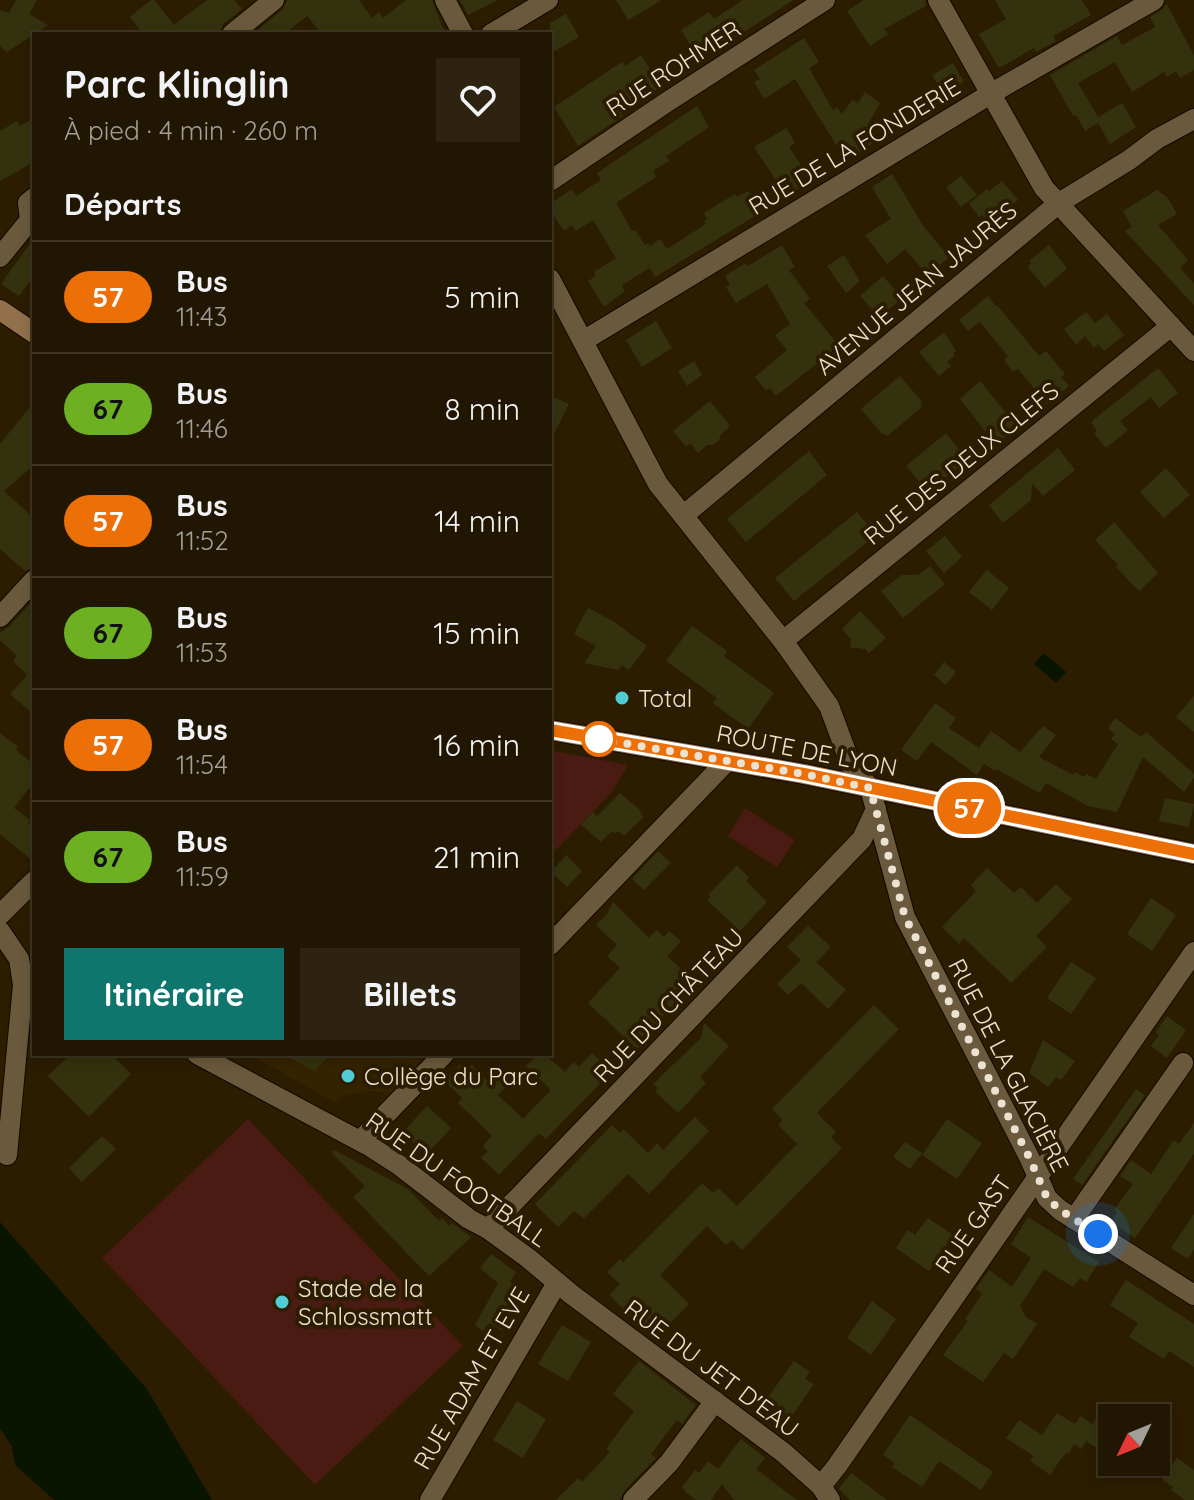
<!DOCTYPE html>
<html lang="fr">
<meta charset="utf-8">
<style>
:root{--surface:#211601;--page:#2d2310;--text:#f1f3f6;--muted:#a29f99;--line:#3e3523;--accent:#0f766e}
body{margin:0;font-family:Quicksand,sans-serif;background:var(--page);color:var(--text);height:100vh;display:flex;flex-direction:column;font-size:30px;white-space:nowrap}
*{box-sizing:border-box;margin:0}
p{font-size:26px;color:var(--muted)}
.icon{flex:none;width:44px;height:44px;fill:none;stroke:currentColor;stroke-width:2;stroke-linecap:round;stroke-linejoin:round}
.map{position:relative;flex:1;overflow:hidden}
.panel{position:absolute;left:32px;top:32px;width:520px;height:1024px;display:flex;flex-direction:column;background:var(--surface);border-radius:0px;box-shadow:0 4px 12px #0003,0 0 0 2px var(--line)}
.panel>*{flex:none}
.badge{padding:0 16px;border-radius:26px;font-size:28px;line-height:52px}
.needle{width:52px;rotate:227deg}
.tools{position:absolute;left:1098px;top:1404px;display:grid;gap:16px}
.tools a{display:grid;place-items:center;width:72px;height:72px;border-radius:0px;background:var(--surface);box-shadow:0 4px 12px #0003,0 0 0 2px var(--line);font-size:40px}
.you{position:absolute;width:40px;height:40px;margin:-20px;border:6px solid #fff;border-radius:50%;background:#1a73e8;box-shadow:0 0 0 12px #1a73e833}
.map>.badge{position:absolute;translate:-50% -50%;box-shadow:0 0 0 4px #fff}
h2{padding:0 32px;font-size:30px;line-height:72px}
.round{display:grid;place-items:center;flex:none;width:84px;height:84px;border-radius:0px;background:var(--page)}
.headline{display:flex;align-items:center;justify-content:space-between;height:136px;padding:0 32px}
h1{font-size:38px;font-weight:700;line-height:60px}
.cta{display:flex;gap:16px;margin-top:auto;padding:16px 32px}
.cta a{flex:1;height:92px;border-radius:0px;background:var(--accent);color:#fff;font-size:32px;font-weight:700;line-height:92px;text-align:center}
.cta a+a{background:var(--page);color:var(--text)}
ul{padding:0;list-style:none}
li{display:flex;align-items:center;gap:24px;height:112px;padding:0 32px;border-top:2px solid var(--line)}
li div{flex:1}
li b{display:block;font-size:30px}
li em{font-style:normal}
li .badge{min-width:88px;font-weight:700;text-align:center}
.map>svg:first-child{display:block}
.built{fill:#352300}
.green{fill:#491b12}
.water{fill:#0a1500}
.building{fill:#34320e}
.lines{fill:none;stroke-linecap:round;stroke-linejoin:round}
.street-casing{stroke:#120800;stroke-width:22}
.secondary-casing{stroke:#120800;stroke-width:22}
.street{stroke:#6a593c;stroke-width:20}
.secondary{stroke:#91704b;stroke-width:20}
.line-casing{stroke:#fff;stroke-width:18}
.line{stroke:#ec7007;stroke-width:12}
.walk{stroke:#ece2d2;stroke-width:8;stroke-dasharray:0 14.4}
.poi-dot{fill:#51ccd4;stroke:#2c1d01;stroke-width:3}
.stop-dot{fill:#fff;stroke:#ec7007;stroke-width:4}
.labels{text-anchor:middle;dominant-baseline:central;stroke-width:8;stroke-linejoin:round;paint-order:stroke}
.street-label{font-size:24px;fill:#ece2d2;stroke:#2c1d01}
.poi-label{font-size:24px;fill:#ece2d2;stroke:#2c1d01;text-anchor:start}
</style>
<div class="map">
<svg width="1194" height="1500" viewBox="0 0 1194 1500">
<rect width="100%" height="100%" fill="#2c1d01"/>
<path class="built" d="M 249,1054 L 414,1054 L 421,1061 L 387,1097 L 383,1093 L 373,1091 L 347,1095 L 339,1099 L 336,1103 Z"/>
<g class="green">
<path d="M 550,750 L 628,765 L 612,792 L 550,856 Z"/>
<path d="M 745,808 L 795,840 L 777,867 L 728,836 Z"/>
<path d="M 248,1119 L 463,1346 L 315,1485 L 102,1258 Z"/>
</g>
<g class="water">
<path d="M 1044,653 L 1066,672 L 1056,683 L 1034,664 Z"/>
<path d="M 0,1222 L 147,1389 L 212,1500 L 54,1500 L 15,1465 L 12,1447 L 0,1428 Z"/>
</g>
<g class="building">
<path d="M 16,0 L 37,0 L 29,14 L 48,25 L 7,52 L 0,46 L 0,10 L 9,13 Z"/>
<path d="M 151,0 L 154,0 L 174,25 L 207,0 L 234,0 L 242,9 L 223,24 L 219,34 L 143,34 L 130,17 Z"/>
<path d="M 287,0 L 359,0 L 372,18 L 379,12 L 383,18 L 406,0 L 432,0 L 443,28 L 448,34 L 322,34 L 307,16 L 284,34 L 253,34 L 282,10 Z"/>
<path d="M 460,0 L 498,0 L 468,15 Z"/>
<path d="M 616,0 L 662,0 L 628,20 Z"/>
<path d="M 743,0 L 793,0 L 711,54 L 705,45 L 694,51 L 681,30 L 709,12 L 714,19 Z"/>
<path d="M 864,0 L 925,0 L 926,6 L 884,29 L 888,34 L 870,46 L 847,11 Z"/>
<path d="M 995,0 L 1082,0 L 1091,15 L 1053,36 L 1056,41 L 1036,52 L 1034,48 L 999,68 L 979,34 L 1006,19 Z"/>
<path d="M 1167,4 L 1194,56 L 1194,70 L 1180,78 L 1176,71 L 1167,77 L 1164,72 L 1132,92 L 1115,62 L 1078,83 L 1098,117 L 1122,103 L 1136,127 L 1110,144 L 1098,123 L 1085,131 L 1076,115 L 1073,116 L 1050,75 L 1117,36 L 1122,45 L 1155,27 L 1150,17 L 1160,11 Z"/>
<path d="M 566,14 L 579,37 L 550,54 L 550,23 Z"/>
<path d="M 804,38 L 819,62 L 809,68 L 833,110 L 837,107 L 842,114 L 852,100 L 858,103 L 865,92 L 880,103 L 868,124 L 878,140 L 858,153 L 853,144 L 854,147 L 842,154 L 795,79 L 764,99 L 754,82 L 760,79 L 754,70 Z"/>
<path d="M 641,55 L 661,87 L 621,113 L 623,116 L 578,146 L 554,107 L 622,62 L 625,66 Z"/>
<path d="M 953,63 L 964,82 L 943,93 L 932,75 Z"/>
<path d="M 697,106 L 709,127 L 666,156 L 669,161 L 653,171 L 656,177 L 616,203 L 632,231 L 635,230 L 645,245 L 648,243 L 650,246 L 660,239 L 667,249 L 706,224 L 704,221 L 707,219 L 704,213 L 735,194 L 737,197 L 748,191 L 756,204 L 752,206 L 757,215 L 655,277 L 650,268 L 622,285 L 625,291 L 604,307 L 588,281 L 596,276 L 594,272 L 616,258 L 593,220 L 576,231 L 572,225 L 564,231 L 550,210 L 550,204 L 572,189 L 576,196 L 601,180 L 597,173 Z"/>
<path d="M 34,118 L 34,162 L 0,181 L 0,131 L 17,121 L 20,126 Z"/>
<path d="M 786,128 L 795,143 L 789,147 L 803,168 L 794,174 L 802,187 L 787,197 L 754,147 Z"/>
<path d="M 892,174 L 924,227 L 949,257 L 928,276 L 905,249 L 887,264 L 865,235 L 891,219 L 872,187 Z"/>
<path d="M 961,176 L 977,195 L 961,207 L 946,187 Z"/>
<path d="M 1002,181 L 1018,200 L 1010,207 L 1010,217 L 1001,214 L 989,224 L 982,215 L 979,217 L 969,204 L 987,189 L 989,191 Z"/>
<path d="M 1157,190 L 1168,198 L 1177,214 L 1158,225 L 1188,260 L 1180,268 L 1194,283 L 1194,305 L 1125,231 L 1132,227 L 1123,211 Z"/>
<path d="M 34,238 L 34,276 L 19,296 L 1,284 Z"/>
<path d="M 782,245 L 795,267 L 789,270 L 810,299 L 804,303 L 839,346 L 776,396 L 770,388 L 766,391 L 755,377 L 787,350 L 775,335 L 790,324 L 767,284 L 736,303 L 726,287 L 730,285 L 725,276 L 746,263 L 748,266 Z"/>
<path d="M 1049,245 L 1067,268 L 1045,288 L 1028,267 L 1031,263 L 1029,261 Z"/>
<path d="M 844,255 L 860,281 L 846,293 L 827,266 Z"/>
<path d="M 883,276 L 902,298 L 882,315 L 876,307 L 872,309 L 860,296 Z"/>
<path d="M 988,296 L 996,306 L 997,305 L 1039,356 L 1046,351 L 1065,374 L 1061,377 L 1069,386 L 1047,404 L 1018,369 L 1013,372 L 1004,360 L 1008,356 L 980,322 L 968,331 L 959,320 Z"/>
<path d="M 1086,312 L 1095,323 L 1107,314 L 1124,335 L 1104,351 L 1098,344 L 1094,348 L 1085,336 L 1076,345 L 1064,329 Z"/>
<path d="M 656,321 L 672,348 L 642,367 L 626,340 Z"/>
<path d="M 944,332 L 956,351 L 953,353 L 955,355 L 947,362 L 951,366 L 939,376 L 919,352 Z"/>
<path d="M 694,361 L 702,375 L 687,386 L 678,371 Z"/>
<path d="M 1158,368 L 1178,393 L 1159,408 L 1151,397 L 1120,421 L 1128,430 L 1106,448 L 1094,433 L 1097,431 L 1091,422 Z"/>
<path d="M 900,376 L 922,402 L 920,404 L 922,407 L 887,436 L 884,433 L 883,435 L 861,409 Z"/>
<path d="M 980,381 L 1016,425 L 1013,428 L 1014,430 L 996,445 L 960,399 Z"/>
<path d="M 550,395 L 569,404 L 550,442 Z"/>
<path d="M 710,401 L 730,426 L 721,434 L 719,440 L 713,445 L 707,445 L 698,453 L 690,443 L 686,447 L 673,431 Z"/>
<path d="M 34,402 L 34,465 L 4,491 L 34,518 L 34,567 L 25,571 L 0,549 L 0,444 Z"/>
<path d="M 946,433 L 967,460 L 928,492 L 906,466 Z"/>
<path d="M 1058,448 L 1075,470 L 1043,496 L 1032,483 L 1031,500 L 1003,523 L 989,505 Z"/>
<path d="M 809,451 L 827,475 L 746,542 L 727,519 Z"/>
<path d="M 1166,468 L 1190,495 L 1164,518 L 1140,492 Z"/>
<path d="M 857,512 L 876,535 L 794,601 L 775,578 Z"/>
<path d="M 1114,522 L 1158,573 L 1139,591 L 1116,567 L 1118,565 L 1095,540 Z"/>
<path d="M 945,536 L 962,557 L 944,573 L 926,551 Z"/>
<path d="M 930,566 L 945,584 L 903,618 L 881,591 L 902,575 L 918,575 Z"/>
<path d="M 987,570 L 1009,588 L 992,610 L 969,592 Z"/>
<path d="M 34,599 L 34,715 L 10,694 L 27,675 L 13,661 L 17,656 L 0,640 L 0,633 L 10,626 Z"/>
<path d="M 588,608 L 613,621 L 647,646 L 629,670 L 622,665 L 618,670 L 584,663 L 596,646 L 574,634 Z"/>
<path d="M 860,611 L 886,638 L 869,653 L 864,648 L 862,650 L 860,648 L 850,648 L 851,639 L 842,629 Z"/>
<path d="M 692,626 L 727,651 L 724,656 L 774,693 L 748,729 L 713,703 L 717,698 L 666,661 Z"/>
<path d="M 944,662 L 956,672 L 946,685 L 934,675 Z"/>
<path d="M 1194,696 L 1194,732 L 1176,717 Z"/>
<path d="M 935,703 L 956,718 L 949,728 L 979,748 L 991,731 L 1020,752 L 1043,726 L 1056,735 L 1039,757 L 1073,775 L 1075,772 L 1084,777 L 1086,774 L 1096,779 L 1118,744 L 1111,739 L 1115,734 L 1108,728 L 1115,718 L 1141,737 L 1146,732 L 1194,774 L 1194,778 L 1184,792 L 1143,757 L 1117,812 L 1088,806 L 1046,783 L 1040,793 L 996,769 L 995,771 L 984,764 L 977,775 L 931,742 L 917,761 L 901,750 Z"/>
<path d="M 0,733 L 18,747 L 16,750 L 34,765 L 34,782 L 14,808 L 30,820 L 28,823 L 34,828 L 34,862 L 0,834 Z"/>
<path d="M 620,793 L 641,811 L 640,813 L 644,817 L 624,836 L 618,831 L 615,833 L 612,831 L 601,842 L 581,825 L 593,812 L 597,816 Z"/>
<path d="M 1165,798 L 1194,804 L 1189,827 L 1159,821 Z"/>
<path d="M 658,851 L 671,863 L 644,890 L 632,879 Z"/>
<path d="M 566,855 L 582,871 L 567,887 L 551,872 Z"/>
<path d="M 737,865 L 749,878 L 746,881 L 767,902 L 740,931 L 707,900 L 710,897 L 708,895 Z"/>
<path d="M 987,868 L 1014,893 L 1021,887 L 1037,903 L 1056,884 L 1072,899 L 1036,936 L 1047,947 L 1011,983 L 964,938 L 959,944 L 942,927 L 976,891 L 971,885 Z"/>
<path d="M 1151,898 L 1176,915 L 1152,951 L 1127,934 Z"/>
<path d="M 613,902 L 649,938 L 657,930 L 664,937 L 669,931 L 681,941 L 667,956 L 696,983 L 648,1031 L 652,1034 L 637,1049 L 588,1003 L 620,968 L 607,956 L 617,945 L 596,925 L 607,914 Z"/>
<path d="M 808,926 L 831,947 L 816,962 L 846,990 L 828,1009 L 801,983 L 788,995 L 777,984 L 801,960 L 787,947 Z"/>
<path d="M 1071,962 L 1096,978 L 1071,1014 L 1047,998 Z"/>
<path d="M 874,1005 L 899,1029 L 817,1113 L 836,1132 L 831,1137 L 842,1148 L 742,1250 L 732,1240 L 726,1245 L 707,1226 L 660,1275 L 689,1304 L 654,1339 L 609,1295 L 620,1284 L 607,1272 L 620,1259 L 623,1262 L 702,1183 L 713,1193 L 718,1188 L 737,1206 L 797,1144 L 778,1125 L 783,1120 L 772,1109 Z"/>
<path d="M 1167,1016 L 1186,1030 L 1167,1058 L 1151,1046 L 1159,1035 L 1156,1032 Z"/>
<path d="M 704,1023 L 729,1046 L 700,1077 L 706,1083 L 678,1113 L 655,1091 L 658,1088 L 653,1084 L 701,1038 Z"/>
<path d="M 1043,1040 L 1075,1061 L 1061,1080 L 1056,1077 L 1048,1087 L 1029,1073 Z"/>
<path d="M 592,1053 L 611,1072 L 546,1139 L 539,1133 L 499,1175 L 481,1158 L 488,1151 L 483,1146 L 492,1136 L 458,1103 L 462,1098 L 444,1081 L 459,1065 L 466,1071 L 472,1065 L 487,1080 L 496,1070 L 510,1082 L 498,1095 L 523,1119 L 551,1090 L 526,1066 L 538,1054 L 544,1054 L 565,1072 L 574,1062 L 579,1067 Z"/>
<path d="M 71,1054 L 111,1054 L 131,1074 L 89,1117 L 48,1076 Z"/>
<path d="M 284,1054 L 331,1054 L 314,1071 Z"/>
<path d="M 1136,1089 L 1145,1095 L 1082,1185 L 1073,1179 Z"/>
<path d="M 427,1106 L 451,1128 L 426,1155 L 403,1132 Z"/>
<path d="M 695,1117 L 709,1131 L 649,1194 L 628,1174 L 584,1218 L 574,1211 L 558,1227 L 535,1204 L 612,1125 L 620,1133 L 623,1129 L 648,1153 L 657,1143 L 663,1150 Z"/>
<path d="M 947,1119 L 982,1143 L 957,1179 L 922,1155 Z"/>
<path d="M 1194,1123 L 1194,1154 L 1135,1238 L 1111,1222 L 1117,1212 L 1114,1210 L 1133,1184 L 1120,1176 L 1131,1160 L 1151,1174 L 1174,1140 L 1179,1144 Z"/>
<path d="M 102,1136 L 116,1149 L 82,1182 L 69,1168 Z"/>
<path d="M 905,1142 L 922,1153 L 910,1169 L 893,1157 Z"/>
<path d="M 334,1150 L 408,1189 L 439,1221 L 442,1218 L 449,1226 L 452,1223 L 471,1237 L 429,1276 L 353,1197 L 365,1186 L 332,1153 Z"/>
<path d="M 1194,1214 L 1194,1250 L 1188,1259 L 1171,1248 Z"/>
<path d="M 1028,1217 L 1099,1262 L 1086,1282 L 1080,1278 L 1073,1287 L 1044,1269 L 1020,1306 L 1026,1317 L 1037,1324 L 1013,1359 L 1004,1353 L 983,1382 L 943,1355 L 968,1321 L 965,1319 L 982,1294 L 976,1289 L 989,1270 L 1012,1287 L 1031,1258 L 1011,1244 Z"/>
<path d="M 928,1218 L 953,1235 L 929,1271 L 896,1248 L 908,1230 L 915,1235 Z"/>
<path d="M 491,1254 L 516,1272 L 510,1282 L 516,1287 L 508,1298 L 518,1304 L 503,1331 L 489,1323 L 483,1331 L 475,1325 L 498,1283 L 480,1268 Z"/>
<path d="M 1126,1280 L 1194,1324 L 1194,1367 L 1169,1351 L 1164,1359 L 1129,1337 L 1138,1323 L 1110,1305 Z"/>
<path d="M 872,1301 L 896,1319 L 871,1355 L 847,1338 Z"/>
<path d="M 562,1325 L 591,1342 L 568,1381 L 538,1364 Z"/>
<path d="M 639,1361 L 696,1405 L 682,1424 L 677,1420 L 651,1454 L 656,1458 L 624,1491 L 620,1500 L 556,1500 L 578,1478 L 582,1482 L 610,1452 L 606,1449 L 634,1411 L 613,1394 Z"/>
<path d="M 794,1361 L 810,1372 L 805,1379 L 814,1384 L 789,1420 L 764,1403 Z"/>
<path d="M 517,1401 L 546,1419 L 523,1458 L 493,1440 Z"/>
<path d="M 1057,1413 L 1075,1424 L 1081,1416 L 1092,1424 L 1099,1415 L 1112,1424 L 1112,1458 L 1086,1441 L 1081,1449 L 1074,1444 L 1068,1454 L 1066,1453 L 1061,1459 L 1050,1475 L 1030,1461 L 1034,1456 L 1006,1438 L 1019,1420 L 1042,1435 Z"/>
<path d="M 910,1415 L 993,1472 L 981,1490 L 939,1461 L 922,1487 L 892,1467 L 895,1463 L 883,1455 Z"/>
<path d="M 741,1439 L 765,1458 L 756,1469 L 797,1500 L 734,1500 L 722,1484 L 711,1500 L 696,1500 L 684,1491 L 685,1490 L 682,1487 L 695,1470 L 699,1473 L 708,1461 L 718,1469 Z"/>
<path d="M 1177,1458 L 1194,1470 L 1194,1500 L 1185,1500 L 1171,1490 L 1173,1487 L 1162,1480 Z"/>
<path d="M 851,1473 L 887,1500 L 850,1500 L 839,1489 Z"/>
</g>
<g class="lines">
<defs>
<g id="street">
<path d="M 445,0 L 463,34"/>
<path d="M 938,0 L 1044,188 L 1194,351"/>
<path d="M 232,34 L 274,0"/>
<path d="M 491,34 L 548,0"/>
<path d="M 550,181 L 667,102 L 825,0"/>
<path d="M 0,257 L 30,220 L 28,203 L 34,198"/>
<path d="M 550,279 L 658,484 L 783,641 L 829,706 L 851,765 L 870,788 L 905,917 L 987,1075 L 1030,1159 L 1047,1198 L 1060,1210 L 1194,1295"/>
<path d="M 583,341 L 992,93 L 1154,0"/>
<path d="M 684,515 L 1059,203 L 1129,160 L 1157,139 L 1194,119"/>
<path d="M 0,617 L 34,580"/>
<path d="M 783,641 L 1171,326"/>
<path d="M 0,915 L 34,881"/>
<path d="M 0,931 L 19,959 L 23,985 L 7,1155"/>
<path d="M 550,945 L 727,761"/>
<path d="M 197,1054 L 371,1147 L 399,1165 L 469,1219 L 488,1229 L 528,1258 L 571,1294 L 784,1453 L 821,1486 L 830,1500"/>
<path d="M 360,1141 L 444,1054"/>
<path d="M 1074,1219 L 1183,1063"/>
<path d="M 488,1229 L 862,839 L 876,809"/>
<path d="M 821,1486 L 837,1466 L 1194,952"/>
<path d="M 430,1500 L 557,1283"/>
<path d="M 633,1500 L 669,1463 L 715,1401"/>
</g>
<g id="secondary">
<path d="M 0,310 L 34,333"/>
<path d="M 550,730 L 804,774 L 1194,854"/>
</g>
</defs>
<use href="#street" class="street-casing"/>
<use href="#secondary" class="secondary-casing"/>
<use href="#street" class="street"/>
<use href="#secondary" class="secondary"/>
</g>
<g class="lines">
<defs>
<path id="line" d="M 550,730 L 804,774 L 1194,854"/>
</defs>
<use href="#line" class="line-casing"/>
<use href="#line" class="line"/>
<path class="walk" d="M 599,739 L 804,774 L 870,788 L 905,917 L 987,1075 L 1030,1159 L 1047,1198 L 1060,1210 L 1098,1234"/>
</g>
<g class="poi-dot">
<circle cx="622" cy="698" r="8"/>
<circle cx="348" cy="1076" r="8"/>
<circle cx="282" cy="1302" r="8"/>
</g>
<circle class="stop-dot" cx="599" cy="739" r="16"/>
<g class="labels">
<g class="street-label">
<text transform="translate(673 68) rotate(-33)">RUE ROHMER</text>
<text transform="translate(854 146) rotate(-31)">RUE DE LA FONDERIE</text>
<text transform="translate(916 288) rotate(-40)">AVENUE JEAN JAURÈS</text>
<text transform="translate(961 463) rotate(-39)">RUE DES DEUX CLEFS</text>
<text transform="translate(807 750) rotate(11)">ROUTE DE LYON</text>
<text transform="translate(668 1005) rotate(-46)">RUE DU CHÂTEAU</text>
<text transform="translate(1009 1065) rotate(63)">RUE DE LA GLACIÈRE</text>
<text transform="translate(457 1179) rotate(35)">RUE DU FOOTBALL</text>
<text transform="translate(973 1224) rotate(-55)">RUE GAST</text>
<text transform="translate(712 1368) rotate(37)">RUE DU JET D'EAU</text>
<text transform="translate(471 1378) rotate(-60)">RUE ADAM ET EVE</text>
</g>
<g class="poi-label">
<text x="638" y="698">Total</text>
<text x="364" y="1076">Collège du Parc</text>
<text x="298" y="1288">Stade de la<tspan x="298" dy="28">Schlossmatt</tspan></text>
</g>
</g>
</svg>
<div class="tools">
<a><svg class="needle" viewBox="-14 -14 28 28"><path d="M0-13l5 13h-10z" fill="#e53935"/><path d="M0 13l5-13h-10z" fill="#a29f99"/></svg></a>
</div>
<div class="you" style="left:1098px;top:1234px"></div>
<b class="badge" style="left:969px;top:808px;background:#ec7007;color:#fff">57</b>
<section class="panel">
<div class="headline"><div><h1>Parc Klinglin</h1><p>À pied · 4 min · 260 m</p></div><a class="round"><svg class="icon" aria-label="heart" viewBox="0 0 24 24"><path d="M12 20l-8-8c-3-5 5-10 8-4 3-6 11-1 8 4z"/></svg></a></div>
<h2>Départs</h2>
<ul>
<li><span class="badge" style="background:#ec7007;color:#fff">57</span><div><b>Bus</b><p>11:43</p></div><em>5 min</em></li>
<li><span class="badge" style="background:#6db122;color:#111">67</span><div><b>Bus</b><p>11:46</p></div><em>8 min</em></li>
<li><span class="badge" style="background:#ec7007;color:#fff">57</span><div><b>Bus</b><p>11:52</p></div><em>14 min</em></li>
<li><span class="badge" style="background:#6db122;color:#111">67</span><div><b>Bus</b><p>11:53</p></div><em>15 min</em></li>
<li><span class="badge" style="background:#ec7007;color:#fff">57</span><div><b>Bus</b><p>11:54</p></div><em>16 min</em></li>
<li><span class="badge" style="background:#6db122;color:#111">67</span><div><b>Bus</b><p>11:59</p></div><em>21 min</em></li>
</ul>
<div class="cta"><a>Itinéraire</a><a>Billets</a></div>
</section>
</div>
